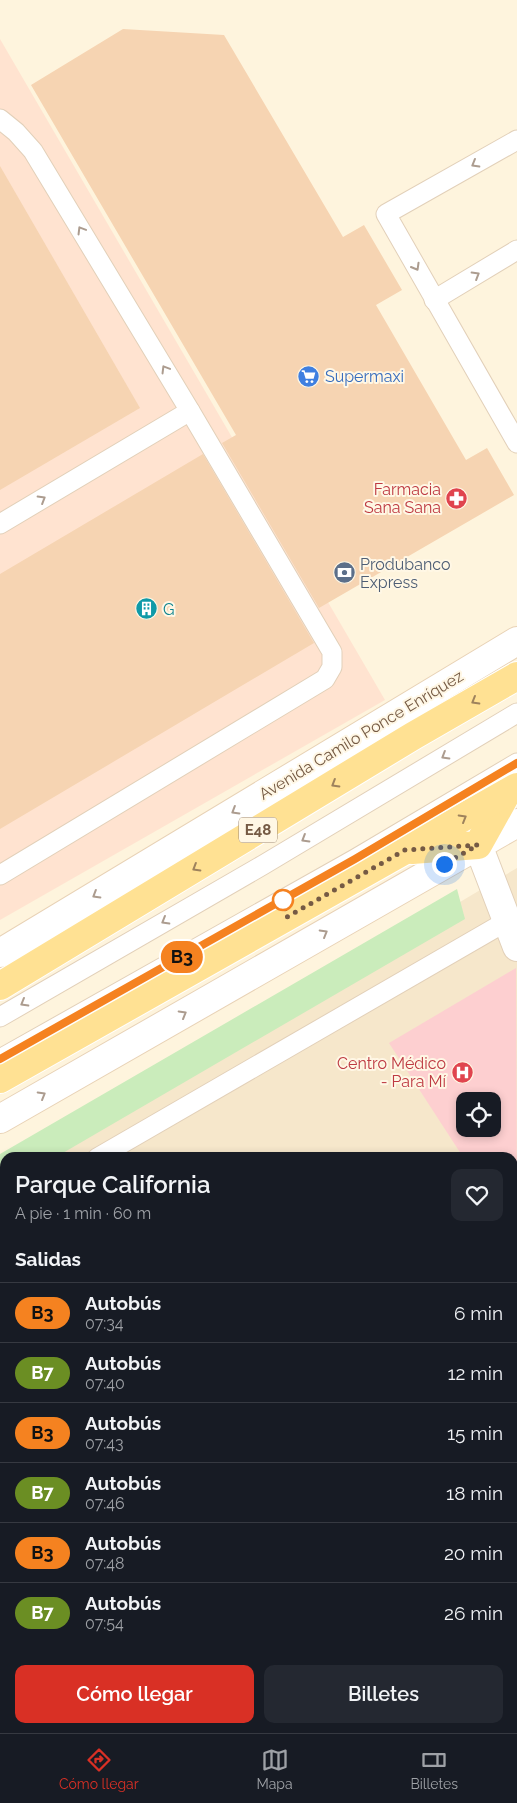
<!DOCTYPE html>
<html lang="es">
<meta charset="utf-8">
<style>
:root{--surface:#171b24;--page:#242831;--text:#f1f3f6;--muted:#9ea1a6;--line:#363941;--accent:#d93025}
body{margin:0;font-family:Raleway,sans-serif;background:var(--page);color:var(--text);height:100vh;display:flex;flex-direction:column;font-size:19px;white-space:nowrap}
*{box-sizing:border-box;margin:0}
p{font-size:16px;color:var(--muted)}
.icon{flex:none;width:28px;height:28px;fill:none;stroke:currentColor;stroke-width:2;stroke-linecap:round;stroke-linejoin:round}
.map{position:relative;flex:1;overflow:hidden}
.side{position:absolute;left:0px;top:1152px;width:518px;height:581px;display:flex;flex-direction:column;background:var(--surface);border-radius:15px 15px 0 0;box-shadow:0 2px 8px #0003}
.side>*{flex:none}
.badge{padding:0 10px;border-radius:16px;font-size:18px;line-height:32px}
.controls{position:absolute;left:456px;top:1092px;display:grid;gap:10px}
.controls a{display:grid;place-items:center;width:45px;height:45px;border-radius:10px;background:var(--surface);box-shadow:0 2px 8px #0003;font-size:25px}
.you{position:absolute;width:25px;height:25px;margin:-12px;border:4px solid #fff;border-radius:50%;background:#1a73e8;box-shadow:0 0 0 8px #1a73e833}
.map>.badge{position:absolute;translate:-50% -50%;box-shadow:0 0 0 2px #fff}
h2{padding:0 15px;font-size:19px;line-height:45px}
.round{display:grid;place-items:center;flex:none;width:52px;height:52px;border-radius:10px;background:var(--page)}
.head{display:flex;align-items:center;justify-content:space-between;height:85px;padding:0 15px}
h1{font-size:24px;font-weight:600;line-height:38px}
.primary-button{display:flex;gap:10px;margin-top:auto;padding:10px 15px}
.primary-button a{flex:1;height:58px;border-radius:10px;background:var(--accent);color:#fff;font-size:20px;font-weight:600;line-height:58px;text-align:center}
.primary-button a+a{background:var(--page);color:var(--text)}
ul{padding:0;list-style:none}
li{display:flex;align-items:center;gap:15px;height:60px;padding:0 15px;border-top:1px solid var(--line)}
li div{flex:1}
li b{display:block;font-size:19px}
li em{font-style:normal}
li .badge{min-width:55px;font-weight:700;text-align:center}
.tab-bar{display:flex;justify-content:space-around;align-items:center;height:70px;border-top:1px solid var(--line);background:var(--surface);font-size:14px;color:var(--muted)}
.tab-bar a{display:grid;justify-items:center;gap:2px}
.tab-bar .active{color:var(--accent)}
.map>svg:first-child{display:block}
.residential{fill:#f6e7cb;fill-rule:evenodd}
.commercial{fill:#ffe3d0}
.medical{fill:#fdcfd0;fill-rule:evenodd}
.green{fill:#caecbb}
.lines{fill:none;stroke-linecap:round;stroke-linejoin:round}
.canal{stroke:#b0dbe8;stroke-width:34}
.building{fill:#f6d4b2}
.service-casing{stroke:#e2d0b9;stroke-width:21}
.minor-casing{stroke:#e2d0b9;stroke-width:30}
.secondary-casing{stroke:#e8d2b6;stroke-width:30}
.primary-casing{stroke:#fff;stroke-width:30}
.service{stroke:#fff;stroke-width:19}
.minor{stroke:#fff;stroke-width:28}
.secondary{stroke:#fff;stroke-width:28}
.primary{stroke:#ffe193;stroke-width:28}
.oneway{stroke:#ac9c8f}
.oneway2{stroke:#9e825c}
.line-casing{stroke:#fff;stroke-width:11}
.line{stroke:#f58220;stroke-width:8}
.walk{stroke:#755a44;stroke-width:5;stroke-dasharray:0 9}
.stop-dot{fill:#fff;stroke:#f58220;stroke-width:2.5}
.labels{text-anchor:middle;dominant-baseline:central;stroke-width:4;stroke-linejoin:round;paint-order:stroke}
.shield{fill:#fff7e5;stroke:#9e8974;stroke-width:1}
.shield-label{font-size:15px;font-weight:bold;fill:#755a44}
.shop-label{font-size:16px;fill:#366cbe;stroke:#fff7e5;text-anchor:start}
.health-label{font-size:16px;fill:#be3a42;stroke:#fff7e5;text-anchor:end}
.service-label{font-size:16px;fill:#4e5e75;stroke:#fff7e5;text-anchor:start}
.culture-label{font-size:16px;fill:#0d838f;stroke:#fff7e5;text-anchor:start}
.street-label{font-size:16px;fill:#755a44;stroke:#fff7e5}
</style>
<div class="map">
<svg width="517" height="1733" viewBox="0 0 517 1733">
<rect width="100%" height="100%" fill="#fef4dd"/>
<path class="residential" d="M 517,868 L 517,1733 L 0,1733 L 0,1177 L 5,1174 L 5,1729 L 512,1729 L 512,1158 L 32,1157 ZM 465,1101 L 492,1101 L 492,1129 L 465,1129 Z"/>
<path class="commercial" d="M 0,39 L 385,700 L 0,920 Z"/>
<path class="medical" d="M 516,968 L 517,1216 L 513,1219 L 512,1158 L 463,1157 L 389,1043 ZM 465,1101 L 492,1101 L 492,1129 L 465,1129 Z"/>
<path class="green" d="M 457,889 L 465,919 L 56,1157 L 5,1158 L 5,1187 L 0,1190 L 0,1154 Z"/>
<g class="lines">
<g class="canal">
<path d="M 512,1645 L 517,1647"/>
<path d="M 152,1733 L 167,1729"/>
</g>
</g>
<g class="building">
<path d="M 123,29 L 224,35 L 343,237 L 364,225 L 402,290 L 376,305 L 466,460 L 487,448 L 514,495 L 319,608 L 222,443 L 236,435 L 31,85 Z"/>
<path d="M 0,166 L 140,408 L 0,490 Z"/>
<path d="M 203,454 L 314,643 L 0,829 L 0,574 Z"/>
</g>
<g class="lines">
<defs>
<g id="service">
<path d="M 0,119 L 16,132 L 33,151 L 190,411 L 332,652 L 332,667 L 325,679 L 0,875"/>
<path d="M 517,140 L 386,214 L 517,443"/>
<path d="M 434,300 L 517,250"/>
<path d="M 0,524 L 190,411"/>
<path d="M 0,1017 L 263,865 L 517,713"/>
<path d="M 0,1059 L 355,859 L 517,763"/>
<path d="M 97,1158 L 507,921"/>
<path d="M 0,1213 L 5,1211"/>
</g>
<g id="minor">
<path d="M 478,845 L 517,947"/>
<path d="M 512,1224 L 517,1222"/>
<path d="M 0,1335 L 5,1332"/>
<path d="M 512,1448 L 517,1445"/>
<path d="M 0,1484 L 5,1498"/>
<path d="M 0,1545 L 5,1542"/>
<path d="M 29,1733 L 36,1729"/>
</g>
<g id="secondary">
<path d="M 0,953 L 517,641"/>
<path d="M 0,1119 L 517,823"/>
</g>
<g id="primary">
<path d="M 412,850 L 478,845 L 507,793"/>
<path d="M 0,986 L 413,736 L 517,676"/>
<path d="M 0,1079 L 517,787"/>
</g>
</defs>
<use href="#service" class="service-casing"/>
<use href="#minor" class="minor-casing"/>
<use href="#secondary" class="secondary-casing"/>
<use href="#primary" class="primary-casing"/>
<use href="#service" class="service"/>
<use href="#minor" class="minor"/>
<use href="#secondary" class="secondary"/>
<use href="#primary" class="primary"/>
</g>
<defs><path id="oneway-chevron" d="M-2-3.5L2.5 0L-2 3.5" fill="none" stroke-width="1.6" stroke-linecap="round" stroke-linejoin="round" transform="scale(1.25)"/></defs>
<g class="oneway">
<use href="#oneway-chevron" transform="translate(475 164) rotate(150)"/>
<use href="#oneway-chevron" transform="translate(81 230) rotate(-121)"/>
<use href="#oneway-chevron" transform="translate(416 267) rotate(60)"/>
<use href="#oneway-chevron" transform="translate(476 275) rotate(-31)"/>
<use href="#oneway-chevron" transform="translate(165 369) rotate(-121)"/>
<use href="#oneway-chevron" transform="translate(42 499) rotate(-31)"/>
<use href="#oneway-chevron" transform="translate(445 756) rotate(149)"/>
<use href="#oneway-chevron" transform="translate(235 811) rotate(149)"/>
<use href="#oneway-chevron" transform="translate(305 839) rotate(149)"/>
<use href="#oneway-chevron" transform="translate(96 895) rotate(149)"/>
<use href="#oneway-chevron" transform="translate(165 921) rotate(150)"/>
<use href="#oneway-chevron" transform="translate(324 933) rotate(-30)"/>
<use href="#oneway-chevron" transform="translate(24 1003) rotate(150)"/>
<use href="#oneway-chevron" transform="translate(183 1014) rotate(-30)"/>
<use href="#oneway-chevron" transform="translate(42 1095) rotate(-30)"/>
</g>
<g class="oneway2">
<use href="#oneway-chevron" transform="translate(475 701) rotate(150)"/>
<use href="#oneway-chevron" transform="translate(335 784) rotate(149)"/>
<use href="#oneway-chevron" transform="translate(463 818) rotate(-30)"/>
<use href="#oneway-chevron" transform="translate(196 868) rotate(149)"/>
</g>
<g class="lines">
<defs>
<path id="line" d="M 0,1059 L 355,859 L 517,763"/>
</defs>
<use href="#line" class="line-casing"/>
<use href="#line" class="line"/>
<path class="walk" d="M 283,900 L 287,917 L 405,850 L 478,845 L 444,864"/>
</g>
<defs>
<symbol id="supermarket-disc" viewBox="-11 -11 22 22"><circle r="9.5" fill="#3f7fe0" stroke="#fff7e5"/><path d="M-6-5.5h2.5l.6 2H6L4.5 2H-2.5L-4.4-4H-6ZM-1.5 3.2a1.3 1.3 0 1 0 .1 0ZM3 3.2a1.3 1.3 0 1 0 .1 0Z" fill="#fff"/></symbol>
<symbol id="pharmacy-disc" viewBox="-11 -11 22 22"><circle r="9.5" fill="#e0444e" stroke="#fff7e5"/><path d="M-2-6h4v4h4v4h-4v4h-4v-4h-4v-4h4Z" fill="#fff"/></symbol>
<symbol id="bank-disc" viewBox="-11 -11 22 22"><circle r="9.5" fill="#5c6f8a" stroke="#fff7e5"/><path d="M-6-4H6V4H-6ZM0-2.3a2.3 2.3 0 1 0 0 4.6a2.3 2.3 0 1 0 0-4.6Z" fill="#fff"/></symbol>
<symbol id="building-disc" viewBox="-11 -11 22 22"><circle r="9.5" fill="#0f9aa8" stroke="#fff7e5"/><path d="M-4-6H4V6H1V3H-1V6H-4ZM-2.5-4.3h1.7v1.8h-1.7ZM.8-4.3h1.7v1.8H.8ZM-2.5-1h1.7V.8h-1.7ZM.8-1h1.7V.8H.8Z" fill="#fff"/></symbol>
<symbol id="hospital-disc" viewBox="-11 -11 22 22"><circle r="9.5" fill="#e0444e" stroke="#fff7e5"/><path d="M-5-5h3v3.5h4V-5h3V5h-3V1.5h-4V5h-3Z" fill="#fff"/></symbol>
</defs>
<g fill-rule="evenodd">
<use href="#supermarket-disc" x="296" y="364" width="25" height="25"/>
<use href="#pharmacy-disc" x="444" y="486" width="25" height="25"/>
<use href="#bank-disc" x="332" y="560" width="25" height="25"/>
<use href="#building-disc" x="134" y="596" width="25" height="25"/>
<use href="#hospital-disc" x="450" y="1060" width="25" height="25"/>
</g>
<circle class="stop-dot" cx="283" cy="900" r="10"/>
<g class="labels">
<rect class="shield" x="239" y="817.5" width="38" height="25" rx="4"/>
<g class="shield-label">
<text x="258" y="830">E48</text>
</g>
<g class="shop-label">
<text x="325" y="376">Supermaxi</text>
</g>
<g class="health-label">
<text x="441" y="489">Farmacia<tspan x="441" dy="18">Sana Sana</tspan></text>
<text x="446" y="1063">Centro Médico<tspan x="446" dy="18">- Para Mí</tspan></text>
</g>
<g class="service-label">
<text x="360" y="564">Produbanco<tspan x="360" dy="18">Express</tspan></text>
</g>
<g class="culture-label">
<text x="163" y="609">G</text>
</g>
<g class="street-label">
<text transform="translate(361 735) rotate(-31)">Avenida Camilo Ponce Enríquez</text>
</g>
</g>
</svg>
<div class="controls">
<a><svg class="icon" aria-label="locate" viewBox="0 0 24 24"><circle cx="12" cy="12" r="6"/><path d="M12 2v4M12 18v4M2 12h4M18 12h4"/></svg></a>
</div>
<div class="you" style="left:444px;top:864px"></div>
<b class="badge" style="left:182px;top:957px;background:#f58220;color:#111">B3</b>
<section class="side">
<div class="head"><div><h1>Parque California</h1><p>A pie · 1 min · 60 m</p></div><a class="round"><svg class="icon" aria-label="heart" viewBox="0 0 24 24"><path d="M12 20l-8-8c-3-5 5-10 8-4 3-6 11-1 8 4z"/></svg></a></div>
<h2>Salidas</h2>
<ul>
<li><span class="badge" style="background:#f58220;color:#111">B3</span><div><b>Autobús</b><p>07:34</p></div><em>6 min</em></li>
<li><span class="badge" style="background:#6b8e23;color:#fff">B7</span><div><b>Autobús</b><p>07:40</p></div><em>12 min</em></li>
<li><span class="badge" style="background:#f58220;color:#111">B3</span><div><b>Autobús</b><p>07:43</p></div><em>15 min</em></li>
<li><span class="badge" style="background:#6b8e23;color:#fff">B7</span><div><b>Autobús</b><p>07:46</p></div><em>18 min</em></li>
<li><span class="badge" style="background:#f58220;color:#111">B3</span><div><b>Autobús</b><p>07:48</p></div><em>20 min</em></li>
<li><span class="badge" style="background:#6b8e23;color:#fff">B7</span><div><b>Autobús</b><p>07:54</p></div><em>26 min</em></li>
</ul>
<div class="primary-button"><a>Cómo llegar</a><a>Billetes</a></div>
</section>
</div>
<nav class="tab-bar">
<a class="active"><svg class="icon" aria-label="directions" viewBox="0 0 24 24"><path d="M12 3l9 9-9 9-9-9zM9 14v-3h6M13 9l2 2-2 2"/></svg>Cómo llegar</a>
<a><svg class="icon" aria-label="map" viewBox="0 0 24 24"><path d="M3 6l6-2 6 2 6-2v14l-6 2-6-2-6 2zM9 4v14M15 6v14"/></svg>Mapa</a>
<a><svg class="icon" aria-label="tickets" viewBox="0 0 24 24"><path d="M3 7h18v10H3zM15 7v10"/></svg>Billetes</a>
</nav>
